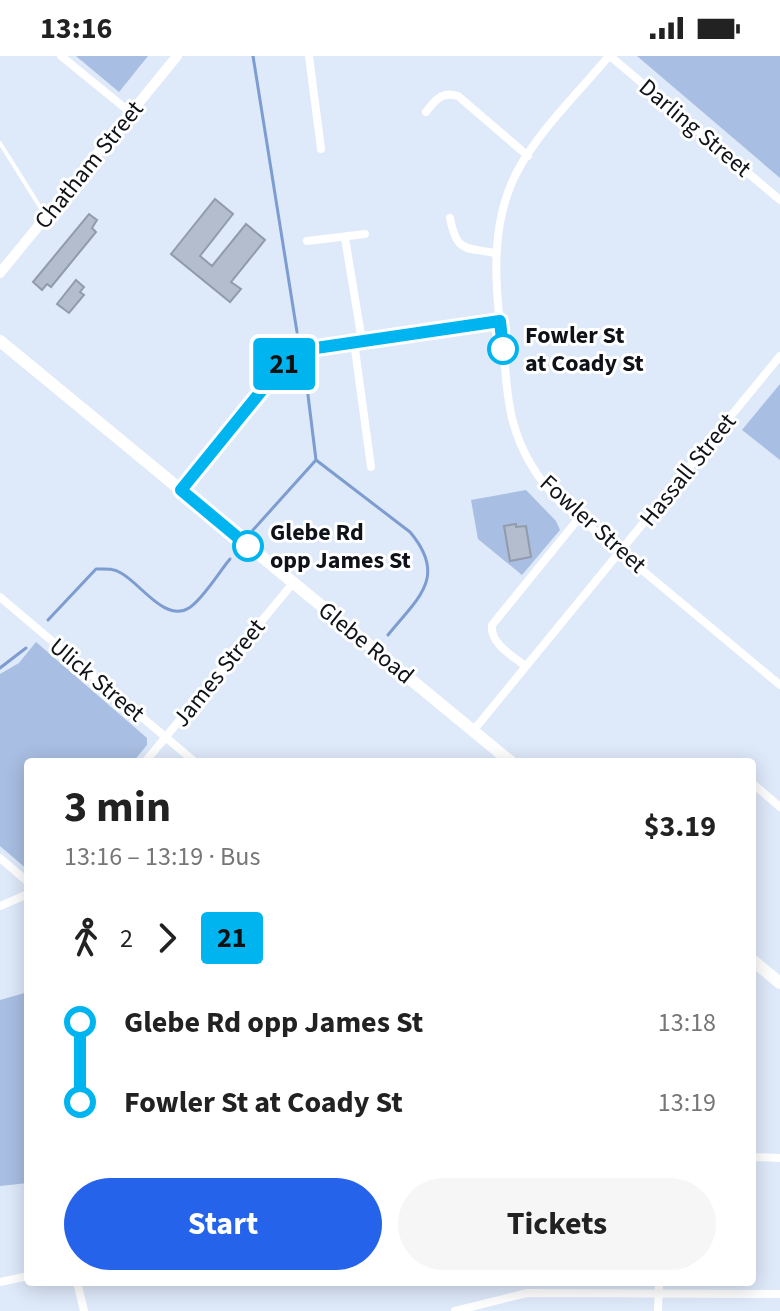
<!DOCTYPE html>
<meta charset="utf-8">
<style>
:root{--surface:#fff;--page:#f6f6f6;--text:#222;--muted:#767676;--accent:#2563eb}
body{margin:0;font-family:"Source Sans 3",sans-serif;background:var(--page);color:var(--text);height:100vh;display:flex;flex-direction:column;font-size:30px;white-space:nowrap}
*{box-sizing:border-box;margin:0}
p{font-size:26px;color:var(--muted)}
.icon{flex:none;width:44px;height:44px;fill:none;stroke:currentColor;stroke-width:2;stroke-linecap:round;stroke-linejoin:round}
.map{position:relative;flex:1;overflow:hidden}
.sheet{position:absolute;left:24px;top:702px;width:732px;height:528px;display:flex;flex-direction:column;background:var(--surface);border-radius:8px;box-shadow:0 4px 20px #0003}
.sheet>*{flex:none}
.badge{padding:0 16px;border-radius:6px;font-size:28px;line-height:52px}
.map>.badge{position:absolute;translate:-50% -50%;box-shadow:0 0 0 4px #fff}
.legs{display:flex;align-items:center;gap:12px;height:88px;padding:0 40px;font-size:26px}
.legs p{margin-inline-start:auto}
.overview{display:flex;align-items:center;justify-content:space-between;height:136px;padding:0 40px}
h1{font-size:44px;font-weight:700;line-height:60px}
.action{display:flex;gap:16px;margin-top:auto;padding:16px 40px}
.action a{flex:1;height:92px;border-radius:48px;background:var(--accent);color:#fff;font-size:32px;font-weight:700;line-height:92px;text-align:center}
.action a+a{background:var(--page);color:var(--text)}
ul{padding:0 40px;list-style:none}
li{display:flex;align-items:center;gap:28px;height:80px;font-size:30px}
li i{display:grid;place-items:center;width:12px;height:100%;margin:0 10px;background:currentColor}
li i::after{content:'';width:20px;height:20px;margin:-10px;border:6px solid;border-radius:50%;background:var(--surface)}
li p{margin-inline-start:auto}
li:first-child i{background:linear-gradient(#0000 50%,currentColor 0)}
li:last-child i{background:linear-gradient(currentColor 50%,#0000 0)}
.status{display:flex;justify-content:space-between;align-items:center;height:56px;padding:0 40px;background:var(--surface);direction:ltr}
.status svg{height:22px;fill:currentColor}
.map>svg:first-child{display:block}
.green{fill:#a8bee2}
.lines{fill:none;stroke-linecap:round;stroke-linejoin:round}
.stream{stroke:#7d9cd0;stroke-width:3}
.building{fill:#b4bdce;stroke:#919bab;stroke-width:2}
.service{stroke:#fff;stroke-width:4}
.minor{stroke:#fff;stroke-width:8}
.tertiary{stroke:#fff;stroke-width:10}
.secondary{stroke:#fff;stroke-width:12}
.line-1-casing{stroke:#fff;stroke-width:18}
.line-1{stroke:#00b5ef;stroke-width:12}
.stop-1-dot{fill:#fff;stroke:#00b5ef;stroke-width:4}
.labels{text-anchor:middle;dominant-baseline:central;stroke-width:6;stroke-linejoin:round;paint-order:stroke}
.street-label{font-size:24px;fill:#0f1218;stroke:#fff}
.stop-label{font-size:24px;font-weight:bold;fill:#0f1218;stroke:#fff;text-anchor:start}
</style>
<div class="status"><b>13:16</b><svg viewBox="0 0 49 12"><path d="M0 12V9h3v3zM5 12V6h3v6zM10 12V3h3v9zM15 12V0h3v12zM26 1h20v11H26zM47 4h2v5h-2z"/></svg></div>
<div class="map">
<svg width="780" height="1255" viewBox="0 0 780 1255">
<rect width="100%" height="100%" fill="#dee9fa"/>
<g class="green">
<path d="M 76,0 L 148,0 L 119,36 Z"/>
<path d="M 637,0 L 780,0 L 780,122 Z"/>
<path d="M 780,328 L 780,404 L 742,374 Z"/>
<path d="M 526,434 L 556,465 L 560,474 L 522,519 L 478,483 L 471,444 Z"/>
<path d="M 36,586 L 147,682 L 147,689 L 133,706 L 28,706 L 28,814 L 0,790 L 0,618 L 19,607 Z"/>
<path d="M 28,936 L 28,1127 L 0,1130 L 0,944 Z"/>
</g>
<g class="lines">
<g class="stream">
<path d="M 253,0 L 297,276"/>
<path d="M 305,315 L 316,404 L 410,476 C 448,521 418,542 388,579"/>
<path d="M 253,474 L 316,404"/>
<path d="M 48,564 L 96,513 C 105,513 113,512 121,517 C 140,527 165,567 189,552 C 203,543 219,516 230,503"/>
<path d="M 0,612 L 26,592"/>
</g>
</g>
<g class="building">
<path d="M 215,143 L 233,158 L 200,200 L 212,210 L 246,168 L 265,184 L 231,226 L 241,233 L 230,246 L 171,198 Z"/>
<path d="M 89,158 L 97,164 L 92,172 L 96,176 L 51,231 L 47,228 L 42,234 L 33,226 Z"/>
<path d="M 76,224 L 84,231 L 80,236 L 84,239 L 69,257 L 57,248 Z"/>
<path d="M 516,468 L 516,471 L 526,470 L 531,501 L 510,505 L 504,470 Z"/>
</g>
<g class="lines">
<path class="service" d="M 0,87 L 45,159"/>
<g class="minor">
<path d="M 61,0 L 131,57"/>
<path d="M 309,0 L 321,93"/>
<path d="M 609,0 C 579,36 541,72 518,114 C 487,171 496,238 504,299 C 506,321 507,344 513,366 C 521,395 537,422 558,444 L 780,629"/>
<path d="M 610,0 L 780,144"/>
<path d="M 426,56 C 435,44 442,35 458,40 L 528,100"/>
<path d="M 450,162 C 457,198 466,191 495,197"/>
<path d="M 345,182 L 362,285"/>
<path d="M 307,185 L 365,178"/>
<path d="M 354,286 L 371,411"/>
<path d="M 181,434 L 280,312 L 297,299 L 316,292 L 500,265"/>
<path d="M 0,541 L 195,706"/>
<path d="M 525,610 C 512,599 490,588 492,569 L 579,462"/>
<path d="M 473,675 L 780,300"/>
<path d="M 145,706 L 293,527"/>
<path d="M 752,727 L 780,751"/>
<path d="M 0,802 L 28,826"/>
<path d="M 0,850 L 28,838"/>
<path d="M 752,1101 L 780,1102"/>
<path d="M 0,1226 L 28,1220"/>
<path d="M 77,1226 L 84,1255"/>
<path d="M 455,1255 L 527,1237 L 780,1238"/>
<path d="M 658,1255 L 659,1226"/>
</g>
<path class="tertiary" d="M 0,217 L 177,0"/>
<g class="secondary">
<path d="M 0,285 L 511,706"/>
<path d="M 752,904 L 780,927"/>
</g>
</g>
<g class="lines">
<defs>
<path id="line-1" d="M 248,490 L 181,434 L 280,312 L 297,299 L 316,292 L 500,265 L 503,293"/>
</defs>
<use href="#line-1" class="line-1-casing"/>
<use href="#line-1" class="line-1"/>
</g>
<g class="stop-1-dot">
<circle cx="503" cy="293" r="14"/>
<circle cx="248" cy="490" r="14"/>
</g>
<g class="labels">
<g class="street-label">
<text transform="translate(695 72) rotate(40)">Darling Street</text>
<text transform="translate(89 109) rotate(-51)">Chatham Street</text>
<text transform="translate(688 414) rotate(-51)">Hassall Street</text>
<text transform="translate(593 468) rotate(42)">Fowler Street</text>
<text transform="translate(366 587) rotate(39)">Glebe Road</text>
<text transform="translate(219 617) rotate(-51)">James Street</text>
<text transform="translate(97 624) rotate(40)">Ulick Street</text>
</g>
<g class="stop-label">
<text x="525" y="279">Fowler St<tspan x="525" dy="28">at Coady St</tspan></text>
<text x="270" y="476">Glebe Rd<tspan x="270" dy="28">opp James St</tspan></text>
</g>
</g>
</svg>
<b class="badge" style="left:284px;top:308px;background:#00b5ef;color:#111">21</b>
<section class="sheet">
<div class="overview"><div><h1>3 min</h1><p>13:16 – 13:19 · Bus</p></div><b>$3.19</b></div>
<div class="legs"><svg class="icon" aria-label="walk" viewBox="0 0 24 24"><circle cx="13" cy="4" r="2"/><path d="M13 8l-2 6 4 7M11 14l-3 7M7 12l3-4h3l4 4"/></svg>2<svg class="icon" aria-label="forward" viewBox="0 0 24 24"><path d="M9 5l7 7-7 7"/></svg><b class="badge" style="background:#00b5ef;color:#111">21</b></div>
<ul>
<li><i style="color:#00b5ef"></i><b>Glebe Rd opp James St</b><p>13:18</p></li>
<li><i style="color:#00b5ef"></i><b>Fowler St at Coady St</b><p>13:19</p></li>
</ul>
<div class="action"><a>Start</a><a>Tickets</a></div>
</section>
</div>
